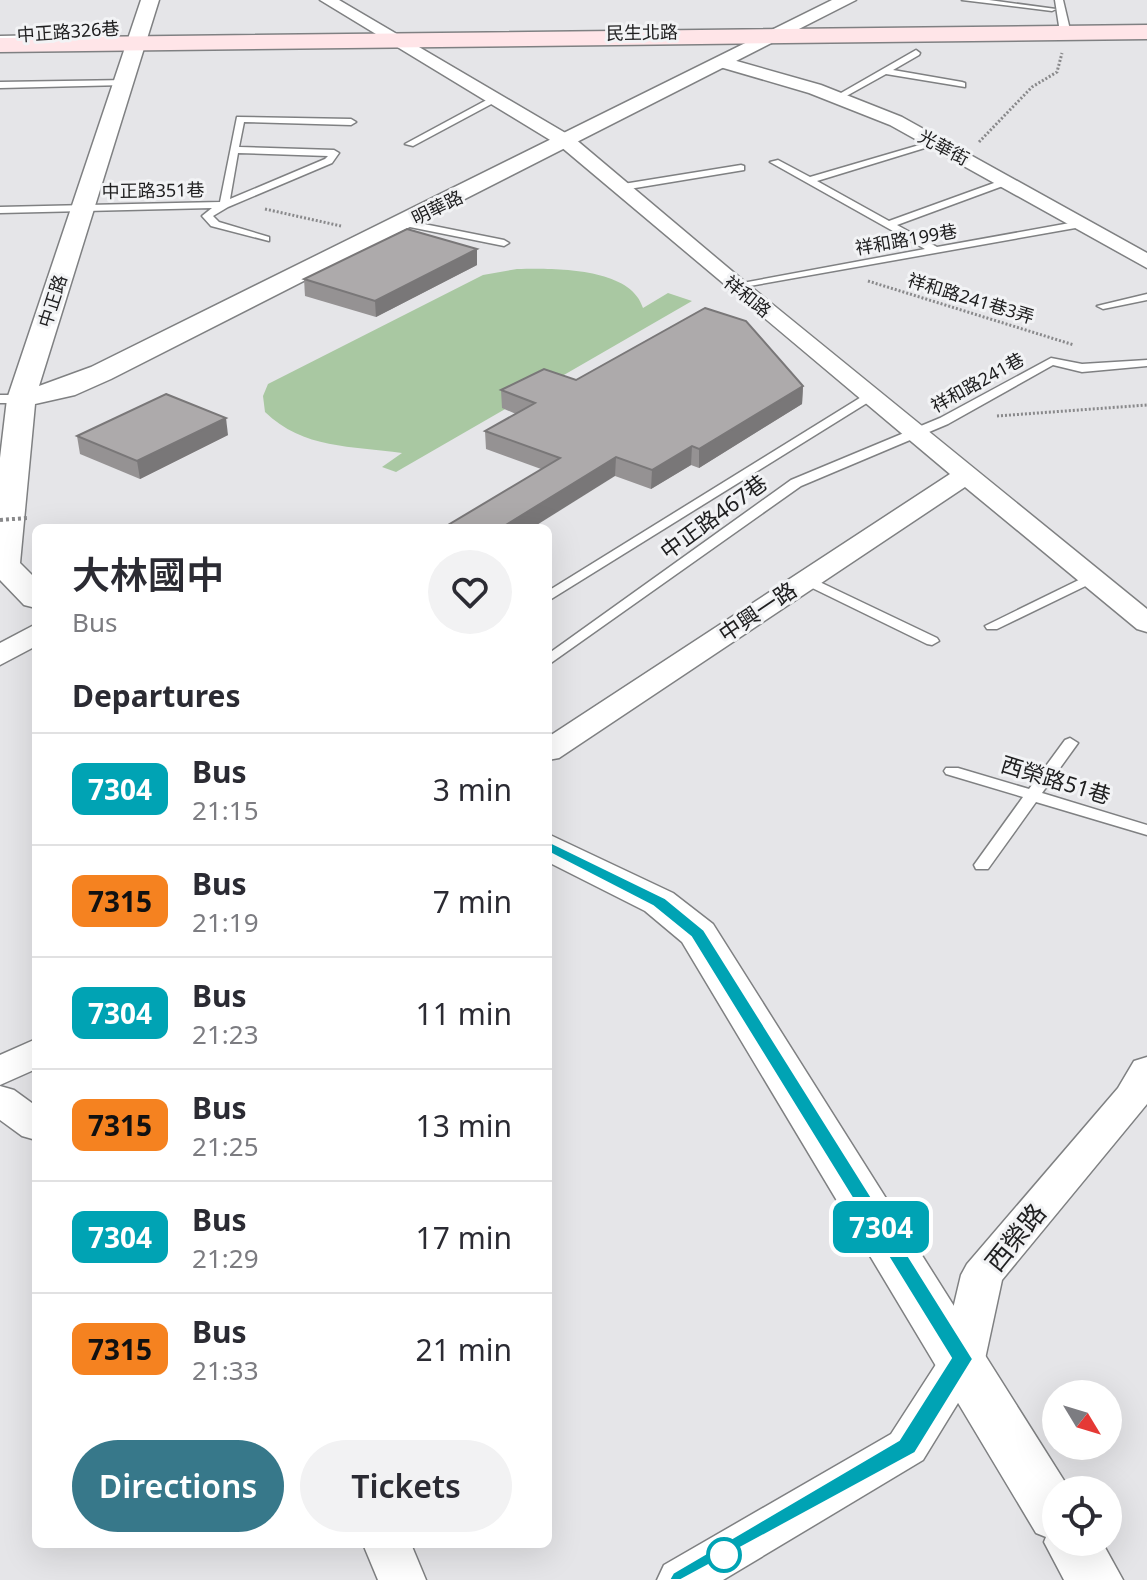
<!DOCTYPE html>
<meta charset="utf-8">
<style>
:root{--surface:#fff;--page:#f2f2f3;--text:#2b2b33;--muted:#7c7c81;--line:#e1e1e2;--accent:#37788a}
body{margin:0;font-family:"Noto Sans","Noto Sans TC",sans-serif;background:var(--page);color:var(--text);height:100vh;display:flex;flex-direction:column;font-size:30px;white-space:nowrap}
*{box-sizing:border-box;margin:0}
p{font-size:26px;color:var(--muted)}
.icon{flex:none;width:44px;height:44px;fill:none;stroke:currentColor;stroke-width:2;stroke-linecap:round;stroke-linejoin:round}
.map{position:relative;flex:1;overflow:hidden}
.side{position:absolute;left:32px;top:524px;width:520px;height:1024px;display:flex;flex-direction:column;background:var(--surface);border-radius:12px;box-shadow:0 8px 32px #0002}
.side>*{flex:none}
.badge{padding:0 16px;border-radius:12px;font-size:28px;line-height:52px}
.needle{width:52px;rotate:128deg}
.tools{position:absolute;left:1042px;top:1380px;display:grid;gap:16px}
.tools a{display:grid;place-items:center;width:80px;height:80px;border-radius:50%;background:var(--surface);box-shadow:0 8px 32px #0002;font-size:40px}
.map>.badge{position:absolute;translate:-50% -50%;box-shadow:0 0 0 4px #fff}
h2{padding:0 40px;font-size:30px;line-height:72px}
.round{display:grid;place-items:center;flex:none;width:84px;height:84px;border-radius:42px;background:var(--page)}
.overview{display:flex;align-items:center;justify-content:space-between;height:136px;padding:0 40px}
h1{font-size:38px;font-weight:600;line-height:60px}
.action{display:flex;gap:16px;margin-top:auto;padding:16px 40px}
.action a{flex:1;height:92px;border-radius:48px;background:var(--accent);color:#fff;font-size:32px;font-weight:600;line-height:92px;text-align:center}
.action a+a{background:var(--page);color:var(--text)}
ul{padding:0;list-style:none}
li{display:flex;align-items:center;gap:24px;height:112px;padding:0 40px;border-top:2px solid var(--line)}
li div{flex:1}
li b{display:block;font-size:30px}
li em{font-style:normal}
li .badge{min-width:88px;font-weight:700;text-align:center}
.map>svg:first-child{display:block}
.green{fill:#a9c8a2}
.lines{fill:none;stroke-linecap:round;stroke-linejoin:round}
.service-casing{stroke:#7f8082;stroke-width:3}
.minor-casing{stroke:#7f8082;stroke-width:3}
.tertiary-casing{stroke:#7f8082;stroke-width:3}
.secondary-casing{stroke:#7f8082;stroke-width:3}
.path{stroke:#89898b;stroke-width:3;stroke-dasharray:2 2;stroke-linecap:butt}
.service{fill:#fff;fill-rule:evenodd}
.minor{fill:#fff;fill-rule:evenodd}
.tertiary{fill:#fff;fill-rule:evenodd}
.secondary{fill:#ffe5e8;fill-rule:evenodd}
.path-bridge{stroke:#89898b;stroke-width:4;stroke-dasharray:3 3;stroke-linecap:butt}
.wall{fill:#959293}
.shaded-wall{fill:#797778}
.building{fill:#adaaab;stroke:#797778;stroke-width:2}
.line{fill:#00a3b4;stroke:#fff;stroke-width:2}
.stop-dot{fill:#fff;stroke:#00a3b4;stroke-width:4}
.labels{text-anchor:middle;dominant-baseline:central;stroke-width:6;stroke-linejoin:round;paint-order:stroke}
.far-street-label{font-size:18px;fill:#202021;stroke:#f2f3f5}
.street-label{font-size:22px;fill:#202021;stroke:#f2f3f5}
.near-street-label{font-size:26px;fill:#202021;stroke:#f2f3f5}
</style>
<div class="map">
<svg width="1147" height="1580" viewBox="0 0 1147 1580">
<rect width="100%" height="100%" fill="#e5e5e8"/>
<path class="green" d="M 517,269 C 553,268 631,267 643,308 L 668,293 L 692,301 L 396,472 L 382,467 L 402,453 C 352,446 303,449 265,412 L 263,396 L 268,384 L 483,275 Z"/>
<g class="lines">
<defs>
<g id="service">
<path d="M 962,0 L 989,0 L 1056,9 L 1052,11 Z"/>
<path d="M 1055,0 L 1063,0 L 1071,34 L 1065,34 L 1059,26 Z"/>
<path d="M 96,34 L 129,40 L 125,42 L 96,38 L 0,40 L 0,36 Z"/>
<path d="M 916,50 L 920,53 L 919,55 L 893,70 L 962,82 L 965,83 L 965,87 L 886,74 L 841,99 L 834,97 Z"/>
<path d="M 128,80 L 128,84 L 125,85 L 0,88 L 0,82 Z"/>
<path d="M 494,96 L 498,99 L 497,101 L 413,146 L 405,144 Z"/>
<path d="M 237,117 L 351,119 L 356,122 L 351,125 L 244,122 L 239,147 L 334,150 L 339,153 L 332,163 L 228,207 L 213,216 L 219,222 L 269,237 L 269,241 L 211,226 L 202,216 L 212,208 L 0,213 L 0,207 L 220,202 ZM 238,153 L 328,156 L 325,159 L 230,199 Z"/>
<path d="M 933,141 L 941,143 L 817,181 L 889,221 L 1005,179 L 1011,179 L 1011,183 L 897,225 L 937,247 L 1081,221 L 1086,224 L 1081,227 L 733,289 L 733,285 L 737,284 L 925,249 L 770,162 L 778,160 L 810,177 Z"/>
<path d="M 741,165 L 744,166 L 744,170 L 617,191 L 612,188 L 617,185 Z"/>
<path d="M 404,220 L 504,240 L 509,243 L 504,246 L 400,225 L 399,223 Z"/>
<path d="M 1147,294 L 1147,300 L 1103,309 L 1097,306 Z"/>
<path d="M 1051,358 L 1082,364 L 1147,360 L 1147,366 L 1082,372 L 1053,365 L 948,424 L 801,486 L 548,665 L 548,654 L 791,480 L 940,418 Z"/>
<path d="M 871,391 L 875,392 L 875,398 L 548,601 L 548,591 Z"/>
<path d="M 0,395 L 21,395 L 27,399 L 21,403 L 0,403 Z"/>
<path d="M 1093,573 L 1098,574 L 1100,577 L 1098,580 L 997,629 L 987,629 L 985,626 Z"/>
<path d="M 805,575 L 937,638 L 939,641 L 932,645 L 927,644 L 800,582 L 798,579 Z"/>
<path d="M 1070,738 L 1078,743 L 1042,793 L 1147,825 L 1147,835 L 1036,802 L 988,869 L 976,869 L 974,865 L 1023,797 L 946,774 L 944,771 L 946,768 L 958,768 L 1029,789 L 1065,740 Z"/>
</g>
<g id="minor">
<path d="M 320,0 L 339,0 L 574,138 L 745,282 L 1147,609 L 1147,632 L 1137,629 L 965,487 L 559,758 L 548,760 L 548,737 L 950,474 L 560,146 Z"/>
<path d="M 726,58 L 821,85 L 902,117 L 1147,253 L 1147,268 L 890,125 L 809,93 L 720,67 L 717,63 Z"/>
<path d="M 36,624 L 36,646 L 0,665 L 0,643 Z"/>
<path d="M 36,1039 L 36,1069 L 0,1085 L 0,1055 Z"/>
<path d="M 1147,1057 L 1147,1104 L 1002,1280 L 985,1359 L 923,1460 L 723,1580 L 657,1580 L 664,1565 L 891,1434 L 942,1355 L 961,1275 L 967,1264 L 1118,1088 L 1134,1061 Z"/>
<path d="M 0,1086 L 14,1090 L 36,1106 L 36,1140 L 22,1136 L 0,1120 Z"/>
<path d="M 363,1544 L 411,1544 L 426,1580 L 378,1580 Z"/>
</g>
<g id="tertiary">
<path d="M 141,0 L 159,0 L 39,386 L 91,367 L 832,0 L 856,0 L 111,379 L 75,395 L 35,404 L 20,563 L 36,579 L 36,608 L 24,605 L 0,580 L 0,458 L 7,399 Z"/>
<path d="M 548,834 L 673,893 L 713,924 L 1070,1490 L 1056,1490 L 1056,1542 L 1102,1542 L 1123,1580 L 1064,1580 L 1044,1542 L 1046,1537 L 1036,1533 L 682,942 L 645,911 L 548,862 Z"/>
</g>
<path id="secondary" d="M 1147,25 L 1147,39 L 0,52 L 0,38 Z"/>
</defs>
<use href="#service" class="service-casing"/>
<use href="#minor" class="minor-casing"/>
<use href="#tertiary" class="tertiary-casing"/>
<use href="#secondary" class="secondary-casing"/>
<g class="path">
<path d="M 979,142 L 1032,87 L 1057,72 L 1062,53"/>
<path d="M 265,209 L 341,226"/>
<path d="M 868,281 L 1074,345"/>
<path d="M 997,416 L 1147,405"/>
</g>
<use href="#service" class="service"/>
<use href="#minor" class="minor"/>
<use href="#tertiary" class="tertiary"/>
<use href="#secondary" class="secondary"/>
<path class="path-bridge" d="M 0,520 L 27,518"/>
</g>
<g class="wall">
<path d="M 477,265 L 376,317 L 305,296 L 304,279 Z"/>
<path d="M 576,380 L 803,386 L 802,404 L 699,468 L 691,465 L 651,489 L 615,476 L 541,469 L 486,449 L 485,431 L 516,414 L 502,408 L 501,390 Z"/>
<path d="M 228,435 L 140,479 L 80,454 L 77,436 Z"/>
</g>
<g class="shaded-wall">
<path d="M 477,249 L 477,265 L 376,317 L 375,301 Z"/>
<path d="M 803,386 L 802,404 L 699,468 L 699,449 Z"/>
<path d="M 226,418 L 228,435 L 140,479 L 137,461 Z"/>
<path d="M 692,446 L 691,465 L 651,489 L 652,470 Z"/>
<path d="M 616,457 L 615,476 L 532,528 L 501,528 Z"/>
</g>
<g class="building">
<path d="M 407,229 L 477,249 L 375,301 L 304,279 Z"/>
<path d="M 705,308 L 746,321 L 803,386 L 699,449 L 692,446 L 652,470 L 616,457 L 501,528 L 443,528 L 560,458 L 485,431 L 535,403 L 501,390 L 544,369 L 576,380 Z"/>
<path d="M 166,394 L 226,418 L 137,461 L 77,436 Z"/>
</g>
<path class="line" d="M 548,841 L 665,898 L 704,930 L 973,1359 L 915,1453 L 681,1580 L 669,1580 L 673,1573 L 899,1440 L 951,1358 L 691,937 L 653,906 L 542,849 L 540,846 Z"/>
<circle class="stop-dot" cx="724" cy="1555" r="16"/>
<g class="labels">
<g class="far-street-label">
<text transform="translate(68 31) rotate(-4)">中正路326巷</text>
<text transform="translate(642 32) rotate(-1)">民生北路</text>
<text transform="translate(944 147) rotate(28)">光華街</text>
<text transform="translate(153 190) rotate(-1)">中正路351巷</text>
<text transform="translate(437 207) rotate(-26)">明華路</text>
<text transform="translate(906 239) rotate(-10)">祥和路199巷</text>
<text transform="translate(748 296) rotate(39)">祥和路</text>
<text transform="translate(971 298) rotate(17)">祥和路241巷3弄</text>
<text transform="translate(52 301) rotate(-72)">中正路</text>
<text transform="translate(977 382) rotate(-29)">祥和路241巷</text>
</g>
<g class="street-label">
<text transform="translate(713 516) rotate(-36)">中正路467巷</text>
<text transform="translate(757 611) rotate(-34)">中興一路</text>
<text transform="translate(1056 779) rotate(17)">西榮路51巷</text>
</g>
<g class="near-street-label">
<text transform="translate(1015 1237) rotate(-51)">西榮路</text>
</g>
</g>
</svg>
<div class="tools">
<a><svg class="needle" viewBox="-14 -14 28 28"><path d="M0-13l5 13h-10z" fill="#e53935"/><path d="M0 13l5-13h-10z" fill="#7c7c81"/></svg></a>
<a><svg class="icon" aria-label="locate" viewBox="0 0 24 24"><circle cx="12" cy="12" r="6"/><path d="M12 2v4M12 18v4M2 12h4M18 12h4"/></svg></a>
</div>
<b class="badge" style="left:881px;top:1227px;background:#00a3b4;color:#fff">7304</b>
<section class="side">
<div class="overview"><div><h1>大林國中</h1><p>Bus</p></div><a class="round"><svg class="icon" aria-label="heart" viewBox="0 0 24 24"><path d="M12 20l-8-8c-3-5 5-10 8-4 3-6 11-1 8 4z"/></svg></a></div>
<h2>Departures</h2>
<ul>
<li><span class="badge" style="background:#00a3b4;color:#fff">7304</span><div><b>Bus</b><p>21:15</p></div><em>3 min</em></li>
<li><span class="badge" style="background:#f58220;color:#111">7315</span><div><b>Bus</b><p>21:19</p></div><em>7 min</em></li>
<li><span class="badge" style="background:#00a3b4;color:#fff">7304</span><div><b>Bus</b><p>21:23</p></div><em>11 min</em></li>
<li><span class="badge" style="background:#f58220;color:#111">7315</span><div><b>Bus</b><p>21:25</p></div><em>13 min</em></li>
<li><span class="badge" style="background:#00a3b4;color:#fff">7304</span><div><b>Bus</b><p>21:29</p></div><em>17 min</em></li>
<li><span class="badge" style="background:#f58220;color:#111">7315</span><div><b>Bus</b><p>21:33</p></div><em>21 min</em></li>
</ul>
<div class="action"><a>Directions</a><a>Tickets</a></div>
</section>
</div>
